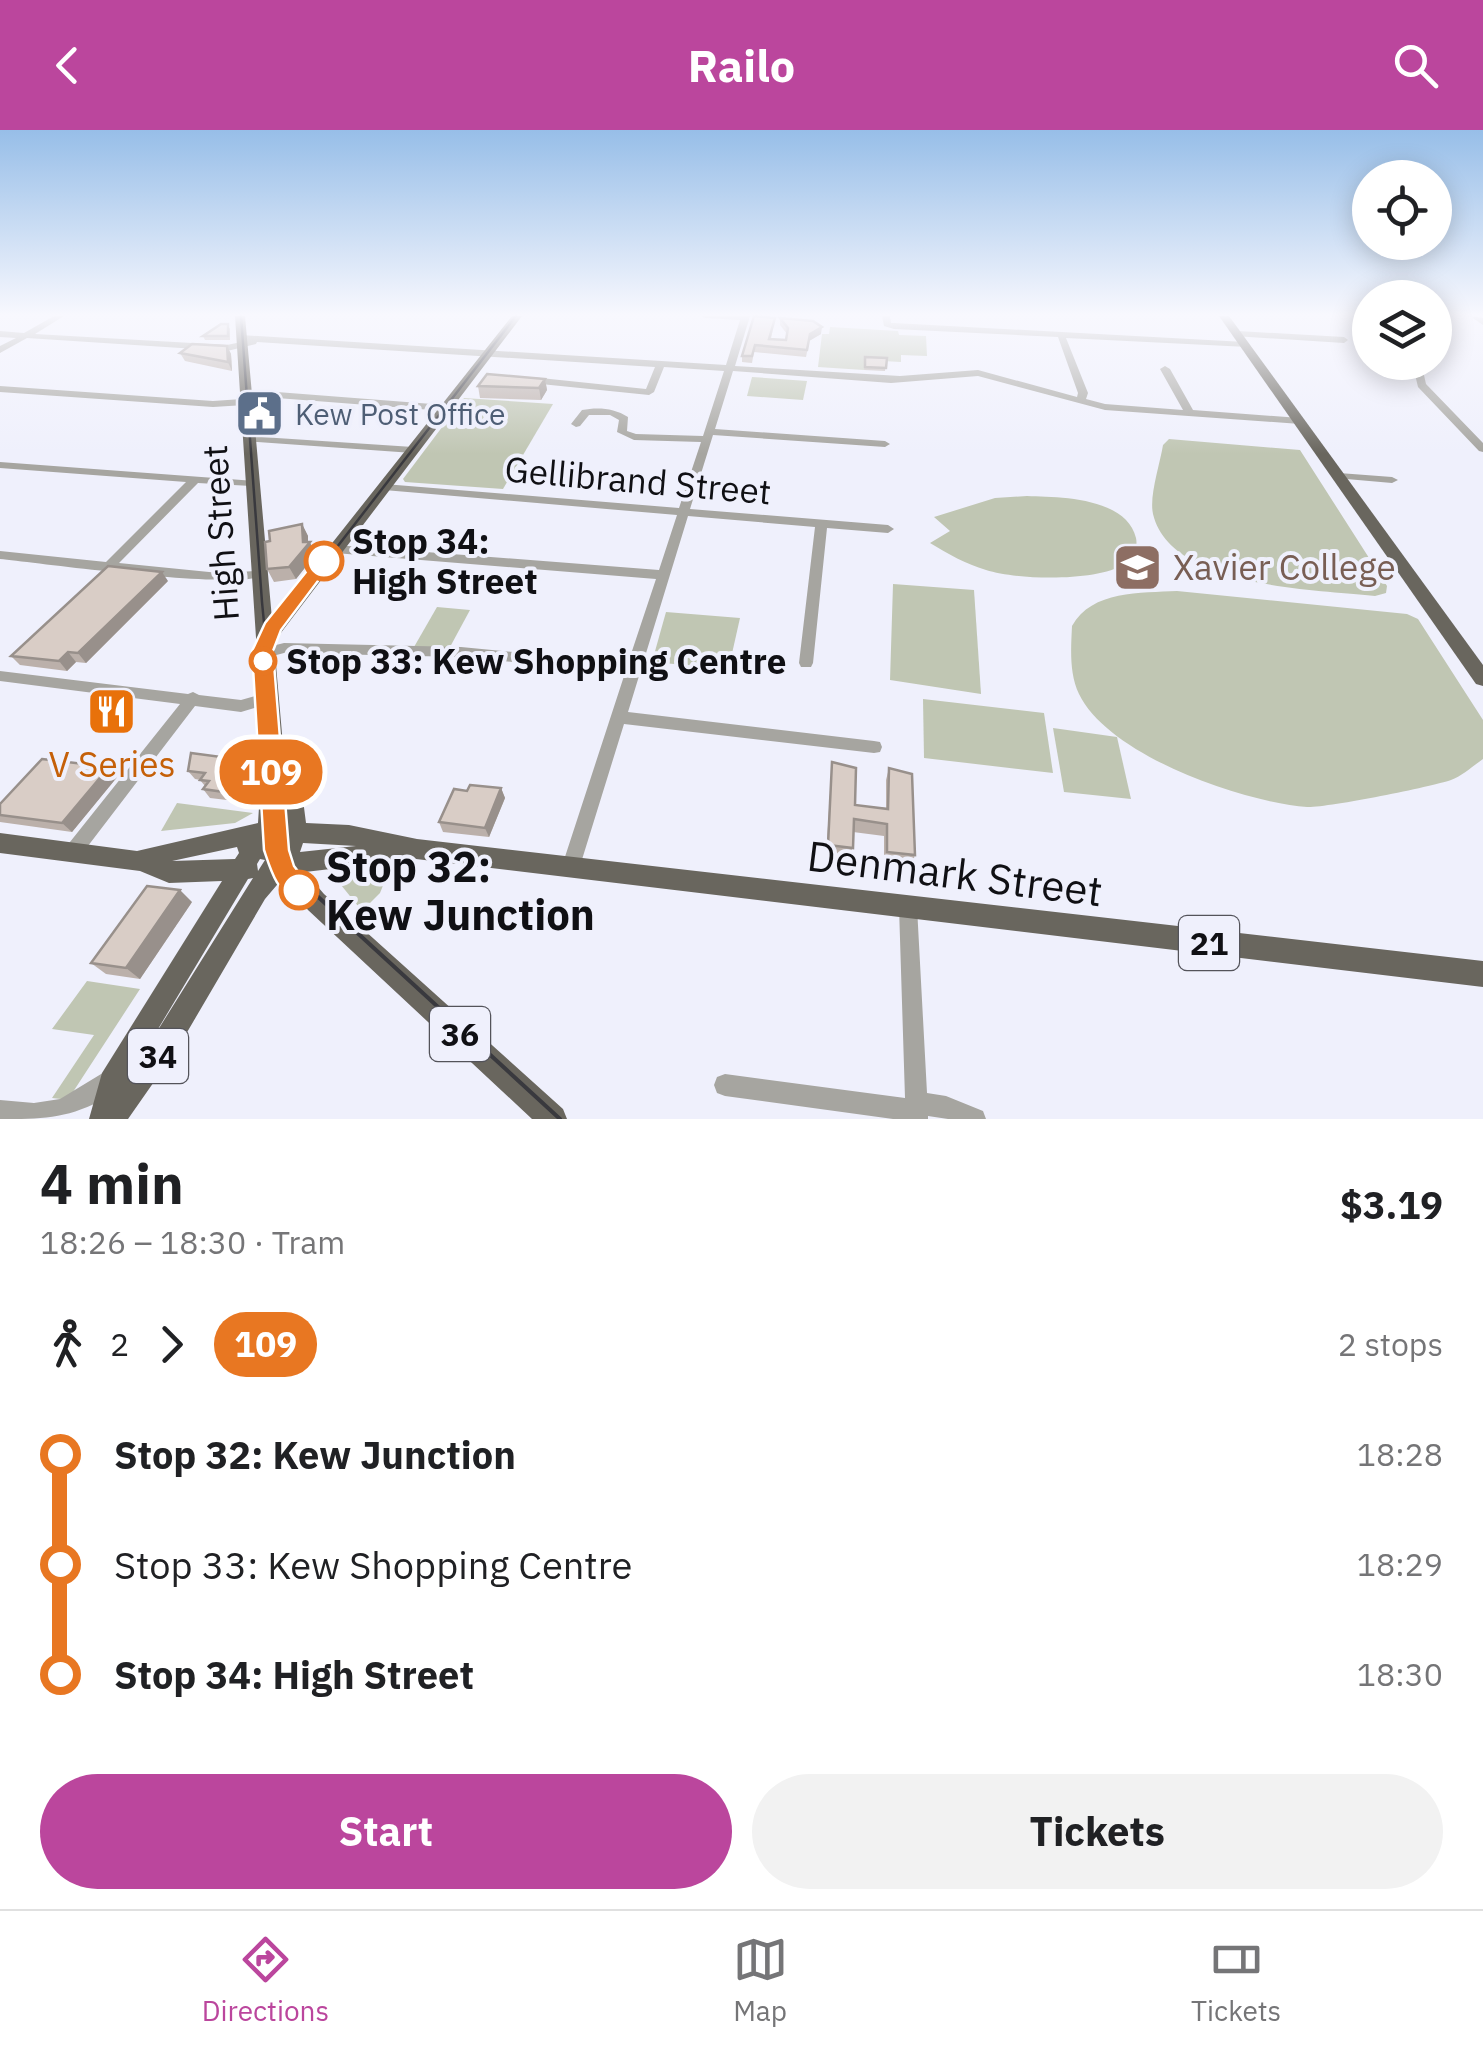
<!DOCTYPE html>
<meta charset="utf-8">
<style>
:root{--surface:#fff;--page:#f2f2f2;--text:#202124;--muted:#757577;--line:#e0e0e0;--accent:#bb469d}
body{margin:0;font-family:"IBM Plex Sans",sans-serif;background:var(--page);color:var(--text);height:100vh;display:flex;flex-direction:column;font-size:38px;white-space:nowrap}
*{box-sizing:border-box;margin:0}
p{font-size:32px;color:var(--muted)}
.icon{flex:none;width:55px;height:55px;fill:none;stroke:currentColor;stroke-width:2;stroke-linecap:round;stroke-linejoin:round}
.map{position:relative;height:989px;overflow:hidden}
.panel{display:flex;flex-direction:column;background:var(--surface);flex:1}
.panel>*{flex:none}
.badge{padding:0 20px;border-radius:32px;font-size:35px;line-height:65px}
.fabs{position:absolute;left:1352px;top:30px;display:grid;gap:20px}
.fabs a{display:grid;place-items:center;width:100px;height:100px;border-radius:50%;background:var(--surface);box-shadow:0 5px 25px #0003;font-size:50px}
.map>.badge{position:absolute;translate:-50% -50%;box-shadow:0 0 0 5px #fff}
.legs{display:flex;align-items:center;gap:15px;height:110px;padding:0 40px;font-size:32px}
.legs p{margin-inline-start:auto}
.summary{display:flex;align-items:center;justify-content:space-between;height:170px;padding:0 40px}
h1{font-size:55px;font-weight:700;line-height:75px}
.primary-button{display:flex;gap:20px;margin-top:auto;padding:20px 40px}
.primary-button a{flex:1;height:115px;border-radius:60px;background:var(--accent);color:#fff;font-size:40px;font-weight:700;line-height:115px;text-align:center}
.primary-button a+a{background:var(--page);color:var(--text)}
ul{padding:0 40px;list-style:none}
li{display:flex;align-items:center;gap:35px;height:110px;font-size:38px}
li i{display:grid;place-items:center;width:15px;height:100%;margin:0 12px;background:currentColor}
li i::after{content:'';width:25px;height:25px;margin:-12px;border:8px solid;border-radius:50%;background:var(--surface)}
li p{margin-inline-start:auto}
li:first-child i{background:linear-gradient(#0000 50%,currentColor 0)}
li:last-child i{background:linear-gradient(currentColor 50%,#0000 0)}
header{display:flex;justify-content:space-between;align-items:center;height:130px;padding:0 40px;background:var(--accent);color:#fff;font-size:45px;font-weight:700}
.tabs{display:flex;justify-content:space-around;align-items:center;height:140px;border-top:2px solid var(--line);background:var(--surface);font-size:28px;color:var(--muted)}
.tabs a{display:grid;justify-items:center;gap:5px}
.tabs .selected{color:var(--accent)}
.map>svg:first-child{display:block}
.green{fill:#c0c6b3}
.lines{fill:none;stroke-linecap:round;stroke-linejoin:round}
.minor{fill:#a6a5a0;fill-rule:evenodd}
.major{fill:#69665e;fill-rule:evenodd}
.tram-far1{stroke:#39393e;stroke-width:2.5}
.tram{stroke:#39393e;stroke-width:4}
.wall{fill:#bbb0aa}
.shaded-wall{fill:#98908b}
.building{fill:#d9cdc6;stroke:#98908b;stroke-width:2.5}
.line-1{fill:#e87722;stroke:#fff;stroke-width:2.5}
.stop-1-dot{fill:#fff;stroke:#e87722;stroke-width:5}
.labels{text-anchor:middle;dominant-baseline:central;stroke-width:8;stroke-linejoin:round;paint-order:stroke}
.far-service-label{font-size:30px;fill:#4e5e75;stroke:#eff0fc;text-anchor:start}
.shield{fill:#eff0fc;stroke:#53535a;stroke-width:2.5}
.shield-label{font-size:32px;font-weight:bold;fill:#101014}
.street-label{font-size:35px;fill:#101014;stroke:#eff0fc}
.stop-label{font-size:35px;font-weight:bold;fill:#101014;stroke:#eff0fc;text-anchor:start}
.education-label{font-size:35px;fill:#785e54;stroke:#eff0fc;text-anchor:start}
.food-label{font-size:35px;fill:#c56008;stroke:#eff0fc}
.near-stop-label{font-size:42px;font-weight:bold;fill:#101014;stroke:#eff0fc;text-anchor:start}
.near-street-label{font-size:42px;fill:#101014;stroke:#eff0fc}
</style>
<header><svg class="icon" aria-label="back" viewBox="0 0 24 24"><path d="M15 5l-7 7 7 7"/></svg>Railo<svg class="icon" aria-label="search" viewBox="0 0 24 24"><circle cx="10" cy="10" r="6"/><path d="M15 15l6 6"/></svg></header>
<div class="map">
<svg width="1483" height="989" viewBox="0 0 1483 989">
<rect width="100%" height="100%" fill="#eff0fc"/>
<g class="green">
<path d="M 830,197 L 898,201 L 899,205 L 926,206 L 927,226 L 901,225 L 901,232 L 865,230 L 864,240 L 818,237 L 822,204 L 829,204 Z"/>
<path d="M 752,247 L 807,251 L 803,270 L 747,266 Z"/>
<path d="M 464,268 L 553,274 L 503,359 L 405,352 L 403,349 Z"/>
<path d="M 1169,309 L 1300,320 L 1387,456 L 1386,463 L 1375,466 C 1316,459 1171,459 1153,384 C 1149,366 1160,334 1163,315 Z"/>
<path d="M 1027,366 C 1059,367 1126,367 1136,408 C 1138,418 1134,429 1125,434 C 1096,452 1018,450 986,440 C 966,434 948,424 930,413 L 950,401 L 934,387 L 995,368 Z"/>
<path d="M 893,454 L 974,460 L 981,564 L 890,550 Z"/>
<path d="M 1177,461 L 1407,484 L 1418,489 L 1483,590 L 1483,629 C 1473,636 1462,646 1451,650 C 1431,657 1326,678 1307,677 C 1243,672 1109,626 1079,564 C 1069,543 1071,518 1072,496 C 1092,460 1141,463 1177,461 Z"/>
<path d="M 437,477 L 470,480 L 450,517 L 414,517 Z"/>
<path d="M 666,482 L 740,488 L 731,528 L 707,537 L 652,532 Z"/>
<path d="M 923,569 L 1044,583 L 1053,643 L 924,628 Z"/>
<path d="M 1053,598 L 1117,607 L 1131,669 L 1064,662 Z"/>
<path d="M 177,673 L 253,683 L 235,693 L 161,701 Z"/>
<path d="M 388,743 L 380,763 L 362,781 L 337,750 L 340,746 Z"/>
<path d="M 87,851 L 140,859 L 71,965 L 61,969 L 52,968 L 94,905 L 52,899 Z"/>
</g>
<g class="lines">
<g class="minor">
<path d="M 54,186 L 64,186 L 35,204 L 227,215 L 246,211 L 238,210 L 237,208 L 241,205 L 726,235 L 740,190 L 705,188 L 701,186 L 750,186 L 735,236 L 900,246 L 978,240 L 1077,267 L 1078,263 L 1058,207 L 894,199 L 884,196 L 882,186 L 890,186 L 891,193 L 894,193 L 1245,212 L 1249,215 L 1248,217 L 1066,208 L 1088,263 L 1086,269 L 1105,274 L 1183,280 L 1160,239 L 1165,236 L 1170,239 L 1193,280 L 1300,288 L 1305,291 L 1300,294 L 1105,280 L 978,246 L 891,253 L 733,241 L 715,299 L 885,311 L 890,314 L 885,317 L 713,305 L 690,379 L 888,395 L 894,399 L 888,403 L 827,398 L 813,533 L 811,537 L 801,537 L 799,533 L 815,397 L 688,386 L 628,582 L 874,611 L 880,612 L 882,617 L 880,622 L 874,623 L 624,594 L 580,736 L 577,742 L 571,744 L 565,742 L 562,736 L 625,543 L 461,527 L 284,523 L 265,528 L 260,527 L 258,523 L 260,519 L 284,513 L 461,517 L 628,533 L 656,449 L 335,423 L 329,419 L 335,415 L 659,440 L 677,385 L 384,360 L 378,357 L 384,354 L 679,378 L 701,312 L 634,310 L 617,302 L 619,290 L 610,285 L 589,285 L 580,296 L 576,297 L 571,294 L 582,280 C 598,277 614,278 628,287 L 627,301 L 636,304 L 703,306 L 724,241 L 664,237 L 654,262 L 649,265 L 531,253 L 526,250 L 531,247 L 646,259 L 655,237 L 257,212 L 256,214 L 227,221 L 27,208 L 0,223 L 0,216 L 16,208 L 0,207 L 0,201 L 24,203 Z"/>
<path d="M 1363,186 L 1370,186 L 1370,191 Z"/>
<path d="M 1470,186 L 1483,188 L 1483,195 Z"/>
<path d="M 1237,201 L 1344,207 L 1348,210 L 1344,213 L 1234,206 L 1233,204 Z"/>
<path d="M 1412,232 L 1421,232 L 1426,254 L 1483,313 L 1483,322 L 1479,321 L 1418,257 Z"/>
<path d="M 0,256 L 213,271 L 242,269 L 242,265 L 264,261 L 445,275 L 450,278 L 445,281 L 264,267 L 247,270 L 250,272 L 245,275 L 213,277 L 0,262 Z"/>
<path d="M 248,306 L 413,317 L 418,320 L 413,323 L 244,311 L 244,307 Z"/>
<path d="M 0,332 L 255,351 L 257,353 L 251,356 L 198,353 L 119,433 L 219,443 L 257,441 L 263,445 C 240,461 41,433 0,429 L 0,421 L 106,432 L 186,352 L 0,338 Z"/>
<path d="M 1339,343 L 1392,347 L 1398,350 L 1392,353 L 1335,348 L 1333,346 Z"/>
<path d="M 0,541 L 188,564 L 193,562 L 199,565 L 241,570 L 269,562 L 274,564 L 277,568 L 274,572 L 241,582 L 195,576 L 78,729 L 72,731 L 66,729 L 63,723 L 66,717 L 180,574 L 0,551 Z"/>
<path d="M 908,768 L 915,771 L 917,777 L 927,963 L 946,966 L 983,981 L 986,989 L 948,989 L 928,986 L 928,989 L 893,989 L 725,966 L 717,963 L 714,955 L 717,947 L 725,944 L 905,968 L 899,777 L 901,771 Z"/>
<path d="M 111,938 L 119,941 L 122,949 C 117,960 109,964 100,971 C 65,989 41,989 0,989 L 0,970 L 34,973 L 60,969 Z"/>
</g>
<g class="major">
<path d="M 235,186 L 245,186 L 272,489 L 512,186 L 522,186 L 274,512 L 283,615 L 302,662 L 306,693 L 349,695 L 417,709 L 1483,831 L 1483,857 L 416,729 L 305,742 L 324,764 L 563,979 L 567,989 L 532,989 L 308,780 L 282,749 L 265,769 L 179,916 L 128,989 L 89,989 L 102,943 L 222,751 L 169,753 L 140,741 L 0,723 L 0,703 L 137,721 L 258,693 L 263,615 ZM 281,662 L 284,693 L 280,693 ZM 303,713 L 356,716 L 300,722 ZM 237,717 L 239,723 L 235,729 L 172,731 ZM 260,729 L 265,730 L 258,741 L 257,734 ZM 253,748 L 146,919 L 248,749 Z"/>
<path d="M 1219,186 L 1229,186 L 1483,535 L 1483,556 L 1476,554 Z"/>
</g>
<g class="tram-far1">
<path d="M 241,186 L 262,472 L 285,710"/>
<path d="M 265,510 L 516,186"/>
</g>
<path class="tram" d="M 285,707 L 287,730 L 303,753 L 560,989"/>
</g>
<g class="wall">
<path d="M 775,188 L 771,209 L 786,210 L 787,204 L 780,195 L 780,188 L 821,204 L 809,211 L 806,227 L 754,222 L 752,233 L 742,232 L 742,226 Z"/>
<path d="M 230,198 L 230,210 L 205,210 L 203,206 Z"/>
<path d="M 227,216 L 231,224 L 232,241 L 185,231 L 180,223 Z"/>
<path d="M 865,227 L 887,228 L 885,241 L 864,240 Z"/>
<path d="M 545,249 L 547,260 L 541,270 L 480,268 L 478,256 Z"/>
<path d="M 302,394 L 308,406 L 308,412 L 315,425 L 296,449 L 274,452 L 267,439 L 270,411 Z"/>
<path d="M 168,451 L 86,533 L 76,532 L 67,541 L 20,535 L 11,526 Z"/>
<path d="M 832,632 L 855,675 L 886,678 L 886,650 L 889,638 L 915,725 L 911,737 L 884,734 L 884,706 L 853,702 L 851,730 L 826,727 Z"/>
<path d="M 250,639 L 252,673 L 210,668 L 203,659 L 205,656 L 200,650 L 195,649 L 188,641 Z"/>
<path d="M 118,646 L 72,702 L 0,692 L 0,674 Z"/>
<path d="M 501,658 L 505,668 L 489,707 L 443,702 L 439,692 L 467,661 Z"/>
<path d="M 192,772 L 140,849 L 106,844 L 91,833 Z"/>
</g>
<g class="shaded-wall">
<path d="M 822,197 L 821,204 L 809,211 L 806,227 L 810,204 Z"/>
<path d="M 227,216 L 231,224 L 232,241 L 228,232 Z"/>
<path d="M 545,249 L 547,260 L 541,270 L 539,258 Z"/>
<path d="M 302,394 L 308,406 L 308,413 L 310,412 L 315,425 L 296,449 L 289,437 L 303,412 Z"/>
<path d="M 162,442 L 168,451 L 86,533 L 78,523 Z"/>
<path d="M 68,522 L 76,532 L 67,541 L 59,531 Z"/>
<path d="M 244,630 L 250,639 L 252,673 L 245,665 Z"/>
<path d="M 109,637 L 118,646 L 72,702 L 62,693 Z"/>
<path d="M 501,658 L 505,668 L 489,707 L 485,698 Z"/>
<path d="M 180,760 L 192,772 L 140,849 L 126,838 Z"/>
</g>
<g class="building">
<path d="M 754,186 L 775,188 L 769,209 L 786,210 L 788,198 L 780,188 L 813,191 L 822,197 L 810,204 L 807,220 L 755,215 L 752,226 L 742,226 Z"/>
<path d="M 221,194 L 228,194 L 228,206 L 203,206 Z"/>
<path d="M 192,214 L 227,216 L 228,232 L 180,223 Z"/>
<path d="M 865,227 L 887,228 L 886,238 L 865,237 Z"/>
<path d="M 487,244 L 545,249 L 539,258 L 478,256 Z"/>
<path d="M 302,394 L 303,412 L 310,412 L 289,437 L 267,439 L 265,412 L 270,411 L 269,401 Z"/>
<path d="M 108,436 L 162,442 L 78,523 L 68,522 L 59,531 L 11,526 Z"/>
<path d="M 191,623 L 244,630 L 245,665 L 203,659 L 209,651 L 200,650 L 205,643 L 188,641 Z"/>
<path d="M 42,629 L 109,637 L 62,693 L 0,685 L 0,674 Z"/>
<path d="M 832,632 L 856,638 L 855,675 L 888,679 L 889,638 L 912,644 L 915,725 L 887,722 L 887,694 L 854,689 L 853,718 L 828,715 Z"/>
<path d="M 470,655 L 501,658 L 485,698 L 439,692 L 454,659 L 467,661 Z"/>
<path d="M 147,756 L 180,760 L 126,838 L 91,833 Z"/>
</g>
<linearGradient id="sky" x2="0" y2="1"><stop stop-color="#97bee8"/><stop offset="0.57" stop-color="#f8f8fe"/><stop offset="1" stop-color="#f8f8fe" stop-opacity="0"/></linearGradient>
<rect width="1483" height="324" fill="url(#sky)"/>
<path class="line-1" d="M 324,425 L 333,431 L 281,500 L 273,521 L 289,720 L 294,736 L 312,760 L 308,768 L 299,772 C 277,763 271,741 264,720 L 252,521 L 265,493 L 318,427 Z"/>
<defs>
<symbol id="civic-square" viewBox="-11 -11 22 22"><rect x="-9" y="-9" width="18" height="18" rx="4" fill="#5c6f8a" stroke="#eff0fc"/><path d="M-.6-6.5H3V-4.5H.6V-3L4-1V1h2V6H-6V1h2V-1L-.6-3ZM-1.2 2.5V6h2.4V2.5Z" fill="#fff"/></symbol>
<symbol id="school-square" viewBox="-11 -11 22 22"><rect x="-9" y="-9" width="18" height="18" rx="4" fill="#8d6e63" stroke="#eff0fc"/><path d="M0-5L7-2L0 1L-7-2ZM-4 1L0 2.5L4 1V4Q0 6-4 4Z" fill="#fff"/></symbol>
<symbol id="restaurant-square" viewBox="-11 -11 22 22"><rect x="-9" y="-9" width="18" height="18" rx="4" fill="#e8710a" stroke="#eff0fc"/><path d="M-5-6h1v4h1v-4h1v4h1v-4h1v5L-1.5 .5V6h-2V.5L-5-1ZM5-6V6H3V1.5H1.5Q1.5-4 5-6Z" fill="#fff"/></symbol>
</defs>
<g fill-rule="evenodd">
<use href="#civic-square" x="232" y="256" width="55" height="55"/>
<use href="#school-square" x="1110" y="410" width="55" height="55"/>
<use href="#restaurant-square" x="84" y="554" width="55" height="55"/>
</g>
<g class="stop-1-dot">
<circle cx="324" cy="431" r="18"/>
<circle cx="263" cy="531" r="12"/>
<circle cx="299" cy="760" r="18"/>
</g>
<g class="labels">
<g class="far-service-label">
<text x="295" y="283">Kew Post Office</text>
</g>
<g class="shield">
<rect x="1179" y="786" width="60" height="54" rx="8"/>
<rect x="430" y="877" width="60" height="54" rx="8"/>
<rect x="128" y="899" width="60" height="54" rx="8"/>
</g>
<g class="shield-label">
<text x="1209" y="813">21</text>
<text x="460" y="904">36</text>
<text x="158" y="926">34</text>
</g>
<g class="street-label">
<text transform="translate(638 350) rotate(5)">Gellibrand Street</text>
<text transform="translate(220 403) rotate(-94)">High Street</text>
</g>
<g class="stop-label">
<text x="352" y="411">Stop 34:<tspan x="352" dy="40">High Street</tspan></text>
<text x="286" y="531">Stop 33: Kew Shopping Centre</text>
</g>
<g class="education-label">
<text x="1173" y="437">Xavier College</text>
</g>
<g class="food-label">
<text x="112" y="634">V Series</text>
</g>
<g class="near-stop-label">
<text x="326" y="736">Stop 32:<tspan x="326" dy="48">Kew Junction</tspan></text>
</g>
<g class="near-street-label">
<text transform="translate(955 743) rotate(7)">Denmark Street</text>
</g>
</g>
</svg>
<div class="fabs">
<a><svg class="icon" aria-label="locate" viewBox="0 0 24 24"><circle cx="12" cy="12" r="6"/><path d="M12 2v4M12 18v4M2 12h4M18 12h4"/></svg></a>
<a><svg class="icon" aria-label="layers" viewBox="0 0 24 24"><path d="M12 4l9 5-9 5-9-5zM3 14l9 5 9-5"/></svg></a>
</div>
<b class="badge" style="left:271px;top:642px;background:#e87722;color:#fff">109</b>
</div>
<section class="panel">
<div class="summary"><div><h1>4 min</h1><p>18:26 – 18:30 · Tram</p></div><b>$3.19</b></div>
<div class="legs"><svg class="icon" aria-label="walk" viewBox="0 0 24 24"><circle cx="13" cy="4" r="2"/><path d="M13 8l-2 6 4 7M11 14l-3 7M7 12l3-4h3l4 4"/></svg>2<svg class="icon" aria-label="forward" viewBox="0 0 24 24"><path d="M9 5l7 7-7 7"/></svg><b class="badge" style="background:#e87722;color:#fff">109</b><p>2 stops</p></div>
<ul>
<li><i style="color:#e87722"></i><b>Stop 32: Kew Junction</b><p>18:28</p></li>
<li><i style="color:#e87722"></i><span>Stop 33: Kew Shopping Centre</span><p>18:29</p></li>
<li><i style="color:#e87722"></i><b>Stop 34: High Street</b><p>18:30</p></li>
</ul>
<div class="primary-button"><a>Start</a><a>Tickets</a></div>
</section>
<nav class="tabs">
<a class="selected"><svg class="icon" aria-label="directions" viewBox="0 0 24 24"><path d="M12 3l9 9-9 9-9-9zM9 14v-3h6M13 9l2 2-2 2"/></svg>Directions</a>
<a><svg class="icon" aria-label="map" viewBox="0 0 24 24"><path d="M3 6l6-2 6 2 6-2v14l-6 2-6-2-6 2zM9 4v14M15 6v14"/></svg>Map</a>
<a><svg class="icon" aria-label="tickets" viewBox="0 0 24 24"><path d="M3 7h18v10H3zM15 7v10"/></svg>Tickets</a>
</nav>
